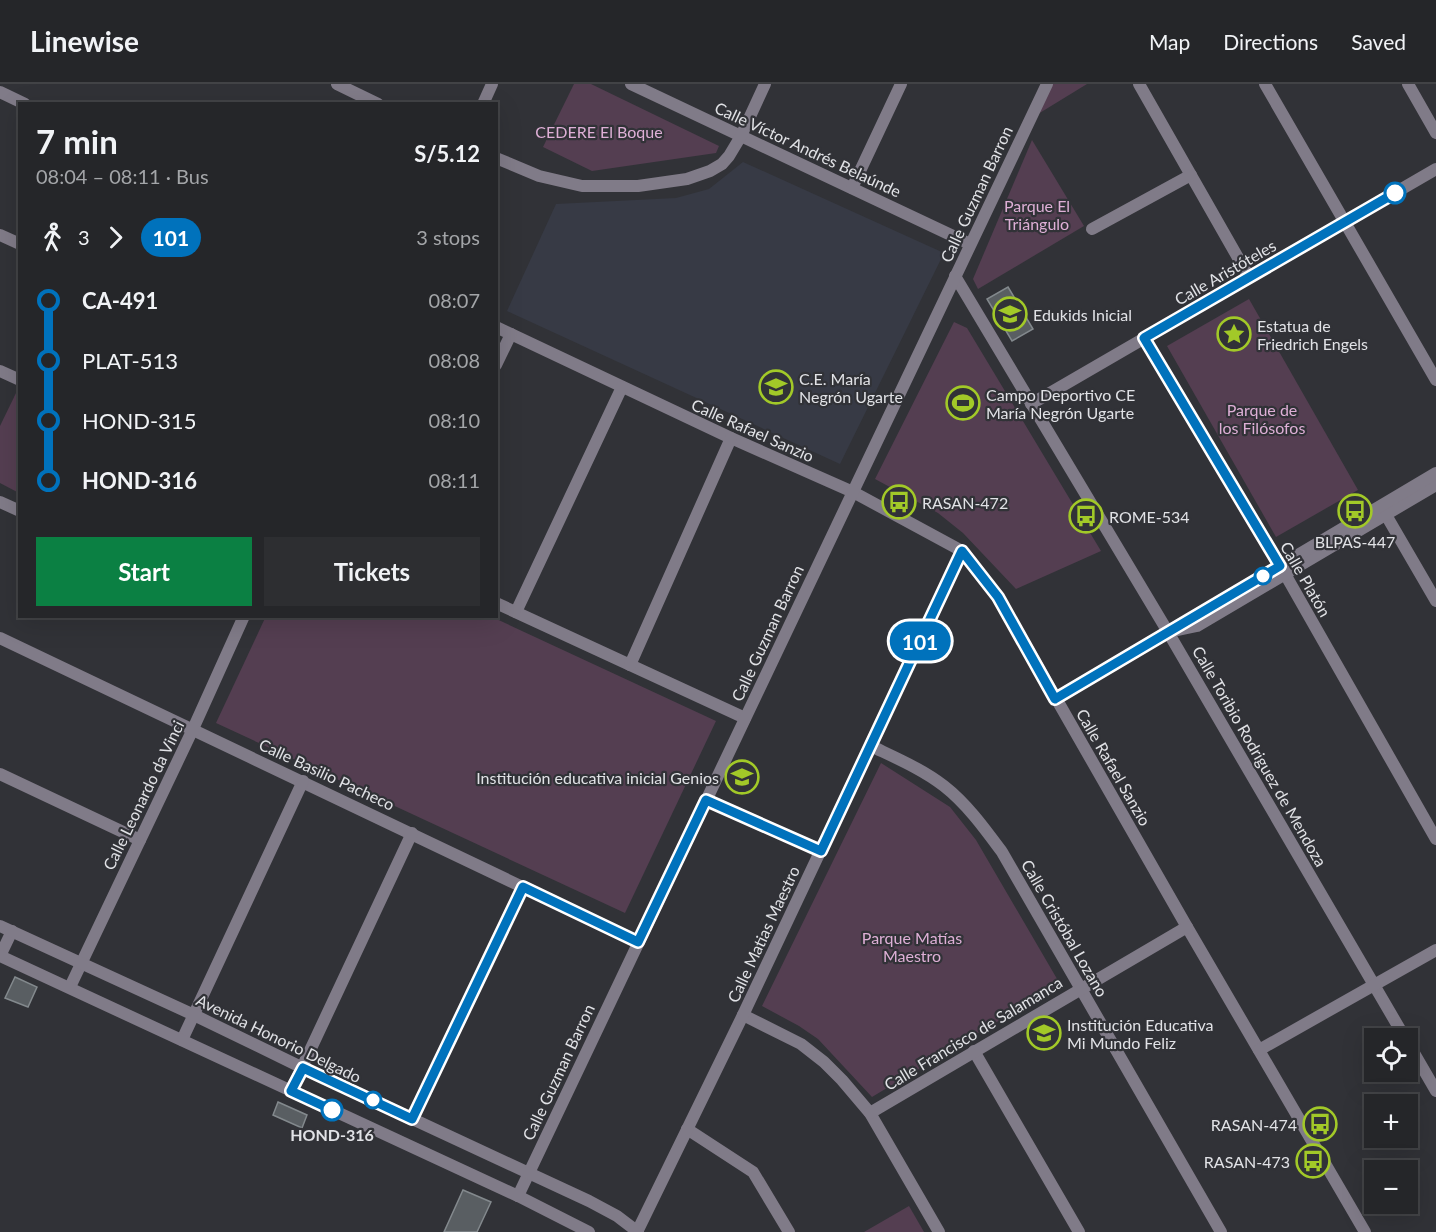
<!DOCTYPE html>
<meta charset="utf-8">
<style>
:root{--surface:#252629;--page:#2d2e31;--text:#f1f3f6;--muted:#a3a5a8;--line:#424346;--accent:#0b8043}
body{margin:0;font-family:Lato,sans-serif;background:var(--page);color:var(--text);height:100vh;display:flex;flex-direction:column;font-size:22px;white-space:nowrap}
*{box-sizing:border-box;margin:0}
p{font-size:20px;color:var(--muted)}
.icon{flex:none;width:33px;height:33px;fill:none;stroke:currentColor;stroke-width:2;stroke-linecap:round;stroke-linejoin:round}
.map{position:relative;flex:1;overflow:hidden}
.drawer{position:absolute;left:18px;top:18px;width:480px;height:516px;display:flex;flex-direction:column;background:var(--surface);border-radius:0px;box-shadow:0 6px 24px #0002,0 0 0 2px var(--line)}
.drawer>*{flex:none}
.badge{padding:0 12px;border-radius:20px;font-size:21px;line-height:39px}
.buttons{position:absolute;left:1364px;top:944px;display:grid;gap:12px}
.buttons a{display:grid;place-items:center;width:54px;height:54px;border-radius:0px;background:var(--surface);box-shadow:0 6px 24px #0002,0 0 0 2px var(--line);font-size:30px}
.map>.badge{position:absolute;translate:-50% -50%;box-shadow:0 0 0 3px #fff}
.legs{display:flex;align-items:center;gap:9px;height:66px;padding:0 18px;font-size:20px}
.legs p{margin-inline-start:auto}
.overview{display:flex;align-items:center;justify-content:space-between;height:102px;padding:0 18px}
h1{font-size:33px;font-weight:700;line-height:45px}
.button{display:flex;gap:12px;margin-top:auto;padding:12px 18px}
.button a{flex:1;height:69px;border-radius:0px;background:var(--accent);color:#fff;font-size:24px;font-weight:700;line-height:69px;text-align:center}
.button a+a{background:var(--page);color:var(--text)}
ul{padding:0 18px;list-style:none}
li{display:flex;align-items:center;gap:21px;height:60px;font-size:22px}
li i{display:grid;place-items:center;width:9px;height:100%;margin:0 8px;background:currentColor}
li i::after{content:'';width:15px;height:15px;margin:-8px;border:4px solid;border-radius:50%;background:var(--surface)}
li p{margin-inline-start:auto}
li:first-child i{background:linear-gradient(#0000 50%,currentColor 0)}
li:last-child i{background:linear-gradient(currentColor 50%,#0000 0)}
header{display:flex;align-items:center;gap:36px;box-sizing:border-box;height:84px;padding:0 30px;background:var(--surface);border-bottom:2px solid var(--line)}
header strong{font-size:28px}
nav{display:flex;gap:33px;margin-inline-start:auto;font-size:21px}
.map>svg:first-child{display:block}
.built{fill:#373a45}
.green{fill:#543e51}
.building{fill:#595e62;stroke:#83898d;stroke-width:1.5}
.lines{fill:none;stroke-linecap:round;stroke-linejoin:round}
.pedestrian{stroke:#807b88;stroke-width:12}
.minor{stroke:#807b88;stroke-width:12}
.tertiary{stroke:#807b88;stroke-width:12}
.line-1-casing{stroke:#fff;stroke-width:14}
.line-1{stroke:#0072bc;stroke-width:9}
.stop-1-dot{fill:#fff;stroke:#0072bc;stroke-width:3}
.labels{text-anchor:middle;dominant-baseline:central;stroke-width:4.5;stroke-linejoin:round;paint-order:stroke}
.park-label{font-size:16px;fill:#deafd6;stroke:#313237}
.street-label{font-size:16px;fill:#e1e2e6;stroke:#313237}
.poi-label{font-size:16px;fill:#e1e2e6;stroke:#313237;text-anchor:start}
.stop-label{font-size:16px;font-weight:bold;fill:#e1e2e6;stroke:#313237}
</style>
<header>
<strong>Linewise</strong>
<nav><a>Map</a><a>Directions</a><a>Saved</a></nav>
</header>
<div class="map">
<svg width="1436" height="1148" viewBox="0 0 1436 1148">
<rect width="100%" height="100%" fill="#313237"/>
<path class="built" d="M 743,78 L 944,169 L 840,380 L 507,227 L 556,120 L 676,114 L 709,105 Z"/>
<g class="green">
<path d="M 574,0 L 591,0 L 719,62 L 716,69 L 592,87 L 543,63 Z"/>
<path d="M 1052,0 L 1087,0 L 1038,30 Z"/>
<path d="M 1032,56 L 1084,142 L 978,205 L 973,195 Z"/>
<path d="M 1249,215 L 1358,406 L 1276,453 L 1167,262 Z"/>
<path d="M 954,238 L 967,244 L 1101,467 L 1016,505 L 963,449 L 938,429 L 875,395 Z"/>
<path d="M 17,307 L 20,309 L 19,409 L 0,399 L 0,342 Z"/>
<path d="M 266,532 L 492,533 L 716,637 L 625,829 L 216,639 Z"/>
<path d="M 881,679 L 950,723 L 976,756 L 1060,900 L 872,1013 L 818,955 L 799,942 L 762,922 Z"/>
<path d="M 909,1122 L 924,1148 L 864,1148 Z"/>
</g>
<g class="building">
<path d="M 1008,203 L 1033,245 L 1012,257 L 987,215 Z"/>
<path d="M 15,893 L 37,903 L 28,923 L 5,914 Z"/>
<path d="M 278,1018 L 307,1031 L 302,1044 L 273,1031 Z"/>
<path d="M 463,1106 L 491,1118 L 477,1148 L 444,1148 Z"/>
</g>
<g class="lines">
<path class="pedestrian" d="M 1386,431 L 1436,517"/>
<g class="minor">
<path d="M 337,0 L 378,20"/>
<path d="M 631,0 L 970,160"/>
<path d="M 1139,0 L 1249,193"/>
<path d="M 1265,0 L 1436,296"/>
<path d="M 1408,0 L 1436,49"/>
<path d="M 0,8 L 25,20"/>
<path d="M 483,20 L 492,0"/>
<path d="M 496,74 L 539,92 L 582,102 L 638,102 L 687,95 L 710,87 L 722,80 L 729,72 L 741,52 L 765,0"/>
<path d="M 852,104 L 901,0"/>
<path d="M 1092,145 L 1191,91"/>
<path d="M 0,151 L 20,160"/>
<path d="M 955,192 L 1168,548 L 1405,954"/>
<path d="M 496,243 L 731,354 L 853,408 L 962,467 L 998,513 L 1187,843 L 1365,1148"/>
<path d="M 1144,254 L 1285,490 L 1436,755"/>
<path d="M 496,281 L 511,250"/>
<path d="M 0,287 L 20,296"/>
<path d="M 1031,320 L 1436,85"/>
<path d="M 0,418 L 20,427"/>
<path d="M 496,519 L 745,634"/>
<path d="M 516,528 L 622,303"/>
<path d="M 1178,546 L 1197,542 L 1436,401"/>
<path d="M 0,554 L 638,858"/>
<path d="M 630,581 L 731,354"/>
<path d="M 1055,615 L 1436,389"/>
<path d="M 871,662 C 896,674 922,685 944,702 C 967,720 985,745 1002,768 L 1221,1148"/>
<path d="M 0,690 L 140,756"/>
<path d="M 706,716 L 821,767"/>
<path d="M 0,872 L 12,847"/>
<path d="M 70,903 L 193,645 L 244,532"/>
<path d="M 743,931 L 801,960 L 824,978 L 842,996 L 870,1029 L 939,1148"/>
<path d="M 182,956 L 303,697"/>
<path d="M 1407,957 L 1436,1007"/>
<path d="M 1259,966 L 1436,866"/>
<path d="M 974,967 L 1079,1148"/>
<path d="M 291,1007 L 412,749"/>
<path d="M 870,1029 L 1187,843"/>
<path d="M 412,1035 L 523,803"/>
<path d="M 687,1045 L 753,1088 L 789,1148"/>
<path d="M 518,1112 L 1047,0"/>
<path d="M 637,1148 L 743,931 L 962,467"/>
</g>
<g class="tertiary">
<path d="M 0,842 L 194,931 L 303,984 L 589,1117 L 617,1132 L 638,1148"/>
<path d="M 0,872 L 518,1112 L 589,1148"/>
</g>
</g>
<g class="lines">
<defs>
<path id="line-1" d="M 332,1026 L 291,1007 L 303,984 L 412,1035 L 523,803 L 638,858 L 706,716 L 821,767 L 962,467 L 998,513 L 1055,615 L 1280,482 L 1144,254 L 1395,109"/>
</defs>
<use href="#line-1" class="line-1-casing"/>
<use href="#line-1" class="line-1"/>
</g>
<defs>
<symbol id="school-ring" viewBox="-11 -11 22 22"><circle r="9.5" fill="#313237" stroke="#a2c928" stroke-width="1.5"/><path d="M0-5L7-2L0 1L-7-2ZM-4 1L0 2.5L4 1V4Q0 6-4 4Z" fill="#a2c928"/></symbol>
<symbol id="sight-ring" viewBox="-11 -11 22 22"><circle r="9.5" fill="#313237" stroke="#a2c928" stroke-width="1.5"/><path d="M0-6L1.8-2.2L6-1.7L2.9 1.2L3.7 5.4L0 3.3L-3.7 5.4L-2.9 1.2L-6-1.7L-1.8-2.2Z" fill="#a2c928"/></symbol>
<symbol id="stadium-ring" viewBox="-11 -11 22 22"><circle r="9.5" fill="#313237" stroke="#a2c928" stroke-width="1.5"/><path d="M0-5a6.5 5 0 1 0 0 10a6.5 5 0 1 0 0-10ZM-3.5-1.8h7v3.6h-7Z" fill="#a2c928"/></symbol>
<symbol id="bus-ring" viewBox="-11 -11 22 22"><circle r="9.5" fill="#313237" stroke="#a2c928" stroke-width="1.5"/><path d="M-5-6H5V4H4V6H2V4H-2V6H-4V4H-5ZM-3.5-4V0h7V-4ZM-3.5 1.2v1.5H-2V1.2ZM2 1.2v1.5H3.5V1.2Z" fill="#a2c928"/></symbol>
</defs>
<g fill-rule="evenodd">
<use href="#school-ring" x="991" y="211" width="38" height="38"/>
<use href="#sight-ring" x="1215" y="231" width="38" height="38"/>
<use href="#school-ring" x="757" y="284" width="38" height="38"/>
<use href="#stadium-ring" x="944" y="300" width="38" height="38"/>
<use href="#bus-ring" x="880" y="399" width="38" height="38"/>
<use href="#bus-ring" x="1336" y="408" width="38" height="38"/>
<use href="#bus-ring" x="1067" y="413" width="38" height="38"/>
<use href="#school-ring" x="723" y="674" width="38" height="38"/>
<use href="#school-ring" x="1025" y="930" width="38" height="38"/>
<use href="#bus-ring" x="1301" y="1021" width="38" height="38"/>
<use href="#bus-ring" x="1294" y="1058" width="38" height="38"/>
</g>
<g class="stop-1-dot">
<circle cx="1395" cy="109" r="10"/>
<circle cx="1263" cy="492" r="8"/>
<circle cx="373" cy="1016" r="8"/>
<circle cx="332" cy="1026" r="10"/>
</g>
<g class="labels">
<g class="park-label">
<text x="599" y="47">CEDERE El Boque</text>
<text x="1037" y="121">Parque El<tspan x="1037" dy="18">Triángulo</tspan></text>
<text x="1262" y="325">Parque de<tspan x="1262" dy="18">los Filósofos</tspan></text>
<text x="912" y="853">Parque Matías<tspan x="912" dy="18">Maestro</tspan></text>
</g>
<g class="street-label">
<text transform="translate(808 65) rotate(25)">Calle Víctor Andrés Belaúnde</text>
<text transform="translate(976 110) rotate(-65)">Calle Guzman Barron</text>
<text transform="translate(1225 188) rotate(-30)">Calle Aristóteles</text>
<text transform="translate(753 346) rotate(24)">Calle Rafael Sanzio</text>
<text transform="translate(1306 495) rotate(60)">Calle Platón</text>
<text transform="translate(767 549) rotate(-65)">Calle Guzman Barron</text>
<text transform="translate(1260 672) rotate(60)">Calle Toribio Rodriguez de Mendoza</text>
<text transform="translate(1114 683) rotate(60)">Calle Rafael Sanzio</text>
<text transform="translate(327 690) rotate(25)">Calle Basilio Pacheco</text>
<text transform="translate(143 711) rotate(-64)">Calle Leonardo da Vinci</text>
<text transform="translate(1065 844) rotate(60)">Calle Cristóbal Lozano</text>
<text transform="translate(763 850) rotate(-65)">Calle Matias Maestro</text>
<text transform="translate(973 949) rotate(-31)">Calle Francisco de Salamanca</text>
<text transform="translate(279 954) rotate(26)">Avenida Honorio Delgado</text>
<text transform="translate(558 988) rotate(-65)">Calle Guzman Barron</text>
</g>
<g class="poi-label">
<text x="1033" y="230">Edukids Inicial</text>
<text x="1257" y="241">Estatua de<tspan x="1257" dy="18">Friedrich Engels</tspan></text>
<text x="799" y="294">C.E. María<tspan x="799" dy="18">Negrón Ugarte</tspan></text>
<text x="986" y="310">Campo Deportivo CE<tspan x="986" dy="18">María Negrón Ugarte</tspan></text>
<text x="922" y="418">RASAN-472</text>
<text x="1109" y="432">ROME-534</text>
<text x="1355" y="457" text-anchor="middle">BLPAS-447</text>
<text x="719" y="693" text-anchor="end">Institución educativa inicial Genios</text>
<text x="1067" y="940">Institución Educativa<tspan x="1067" dy="18">Mi Mundo Feliz</tspan></text>
<text x="1297" y="1040" text-anchor="end">RASAN-474</text>
<text x="1290" y="1077" text-anchor="end">RASAN-473</text>
</g>
<g class="stop-label">
<text x="332" y="1050">HOND-316</text>
</g>
</g>
</svg>
<div class="buttons">
<a><svg class="icon" aria-label="locate" viewBox="0 0 24 24"><circle cx="12" cy="12" r="6"/><path d="M12 2v4M12 18v4M2 12h4M18 12h4"/></svg></a>
<a>+</a>
<a>−</a>
</div>
<b class="badge" style="left:920px;top:557px;background:#0072bc;color:#fff">101</b>
<section class="drawer">
<div class="overview"><div><h1>7 min</h1><p>08:04 – 08:11 · Bus</p></div><b>S/5.12</b></div>
<div class="legs"><svg class="icon" aria-label="walk" viewBox="0 0 24 24"><circle cx="13" cy="4" r="2"/><path d="M13 8l-2 6 4 7M11 14l-3 7M7 12l3-4h3l4 4"/></svg>3<svg class="icon" aria-label="forward" viewBox="0 0 24 24"><path d="M9 5l7 7-7 7"/></svg><b class="badge" style="background:#0072bc;color:#fff">101</b><p>3 stops</p></div>
<ul>
<li><i style="color:#0072bc"></i><b>CA-491</b><p>08:07</p></li>
<li><i style="color:#0072bc"></i><span>PLAT-513</span><p>08:08</p></li>
<li><i style="color:#0072bc"></i><span>HOND-315</span><p>08:10</p></li>
<li><i style="color:#0072bc"></i><b>HOND-316</b><p>08:11</p></li>
</ul>
<div class="button"><a>Start</a><a>Tickets</a></div>
</section>
</div>
